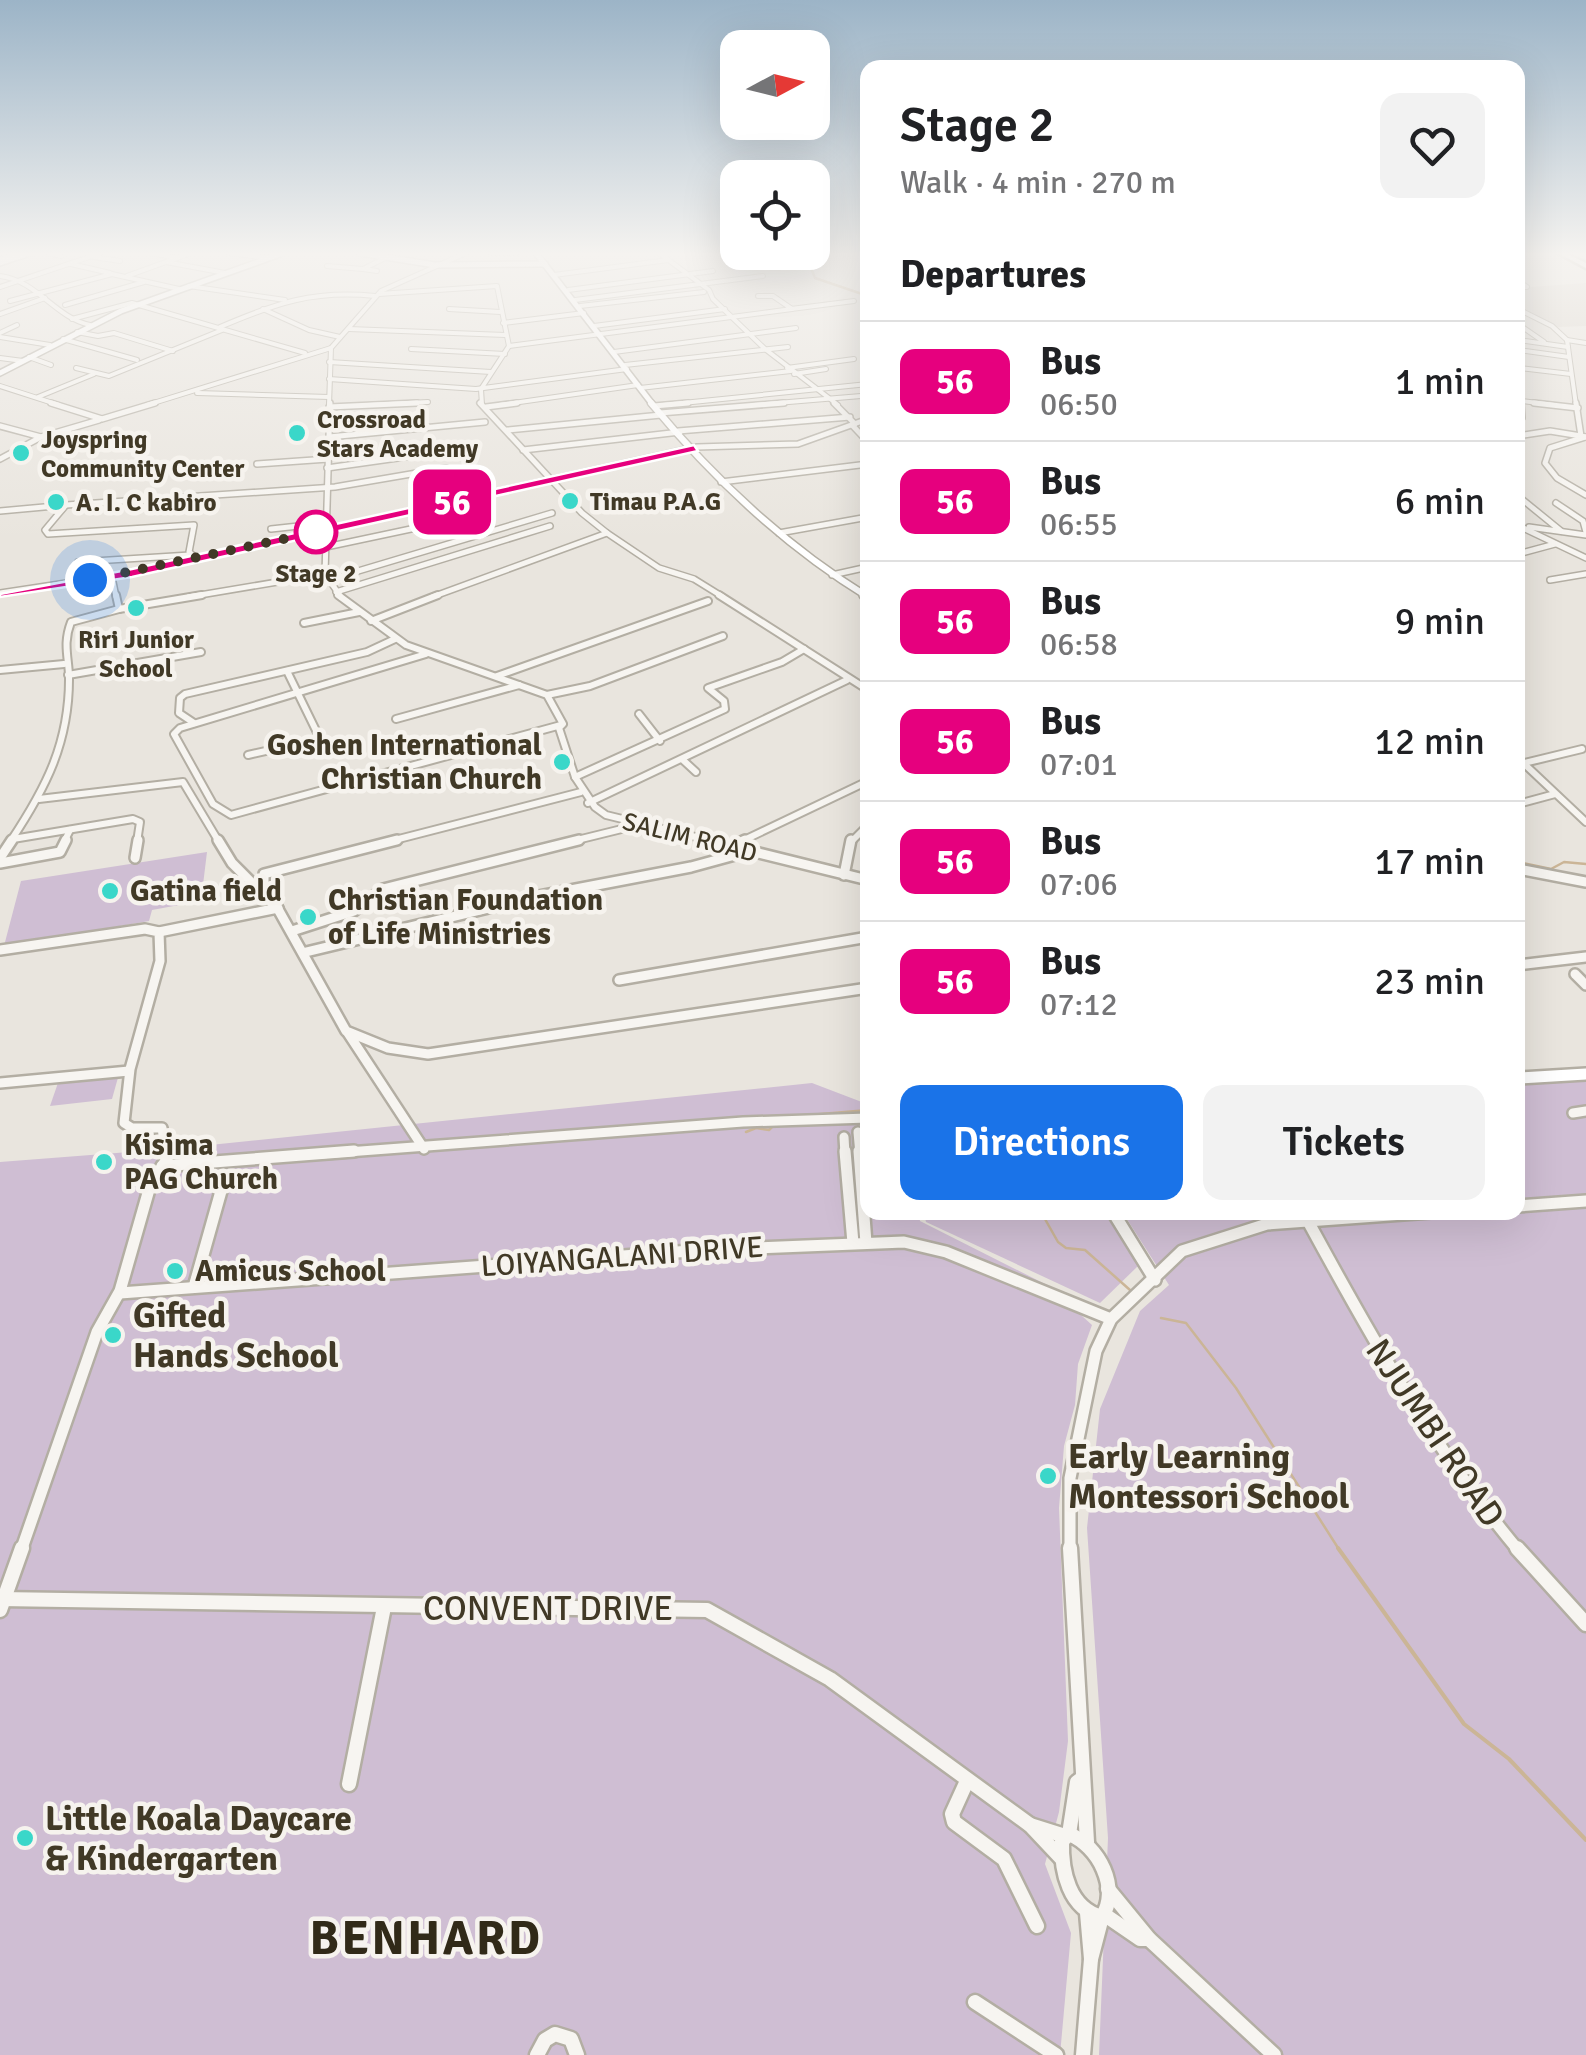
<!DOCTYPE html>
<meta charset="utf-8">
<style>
:root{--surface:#fff;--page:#f2f2f2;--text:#202124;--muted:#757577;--line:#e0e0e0;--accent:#1a73e8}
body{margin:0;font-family:Signika,sans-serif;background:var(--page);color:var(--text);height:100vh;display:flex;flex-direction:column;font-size:38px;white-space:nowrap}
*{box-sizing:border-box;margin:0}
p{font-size:32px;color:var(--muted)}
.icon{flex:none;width:55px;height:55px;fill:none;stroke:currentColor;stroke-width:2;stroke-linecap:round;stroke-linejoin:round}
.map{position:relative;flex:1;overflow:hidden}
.drawer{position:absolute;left:860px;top:60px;width:665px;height:1160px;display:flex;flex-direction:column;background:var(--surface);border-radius:20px;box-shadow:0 10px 40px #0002}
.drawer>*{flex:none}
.badge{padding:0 20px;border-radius:15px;font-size:35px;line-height:65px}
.needle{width:65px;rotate:83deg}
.fabs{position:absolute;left:720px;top:30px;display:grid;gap:20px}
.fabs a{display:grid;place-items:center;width:110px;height:110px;border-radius:20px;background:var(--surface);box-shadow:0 10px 40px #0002;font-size:50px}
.you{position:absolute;width:50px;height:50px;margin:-25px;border:8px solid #fff;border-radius:50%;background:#1a73e8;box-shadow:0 0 0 15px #1a73e833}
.map>.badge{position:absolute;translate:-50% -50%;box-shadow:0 0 0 5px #fff}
h2{padding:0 40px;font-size:38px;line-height:90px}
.round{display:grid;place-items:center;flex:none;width:105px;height:105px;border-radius:20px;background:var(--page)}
.headline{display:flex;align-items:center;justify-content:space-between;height:170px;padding:0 40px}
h1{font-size:48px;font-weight:600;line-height:75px}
.button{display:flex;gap:20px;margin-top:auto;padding:20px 40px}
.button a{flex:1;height:115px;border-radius:20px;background:var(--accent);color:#fff;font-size:40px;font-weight:600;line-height:115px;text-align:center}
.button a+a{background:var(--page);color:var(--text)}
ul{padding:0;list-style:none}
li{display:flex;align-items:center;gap:30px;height:120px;padding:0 40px;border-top:2px solid var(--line)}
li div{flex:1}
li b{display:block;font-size:38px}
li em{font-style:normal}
li .badge{min-width:110px;font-weight:700;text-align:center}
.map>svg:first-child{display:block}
.built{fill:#dbd5cc}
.green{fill:#cfbed3}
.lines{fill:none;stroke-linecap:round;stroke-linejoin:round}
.stream-far1{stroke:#cbb596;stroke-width:2.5}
.stream{stroke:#cbb596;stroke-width:4}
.street-far5-casing{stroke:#b3aea3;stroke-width:6}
.street-far4-casing{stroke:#b3aea3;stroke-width:8}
.street-far3-casing{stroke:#b3aea3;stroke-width:10}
.street-far2-casing{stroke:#b3aea3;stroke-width:14}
.street-far1-casing{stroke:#b3aea3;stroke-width:16}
.street-casing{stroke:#b3aea3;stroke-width:19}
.secondary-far3-casing{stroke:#b3aea3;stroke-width:8}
.secondary-far2-casing{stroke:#b3aea3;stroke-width:9}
.secondary-far1-casing{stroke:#b3aea3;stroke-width:12}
.secondary-casing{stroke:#b3aea3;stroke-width:16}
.highway-casing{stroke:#a09784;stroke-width:5}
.street-far5{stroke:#f7f5f1;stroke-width:4}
.street-far4{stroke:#f7f5f1;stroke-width:5}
.street-far3{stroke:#f7f5f1;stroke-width:6}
.street-far2{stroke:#f7f5f1;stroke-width:9}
.street-far1{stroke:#f7f5f1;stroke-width:11}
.street{stroke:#f7f5f1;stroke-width:14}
.secondary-far3{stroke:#fff;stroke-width:5}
.secondary-far2{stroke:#fff;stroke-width:6}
.secondary-far1{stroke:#fff;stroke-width:9}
.secondary{stroke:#fff;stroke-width:11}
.highway{fill:#fff;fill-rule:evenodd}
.line{fill:#e6007e;stroke:#fff;stroke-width:2.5}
.walk{stroke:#413926;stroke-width:10;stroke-dasharray:0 18}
.poi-dot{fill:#3ad7c9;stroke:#f6f3ee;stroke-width:4}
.stop-dot{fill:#fff;stroke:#e6007e;stroke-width:5}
.labels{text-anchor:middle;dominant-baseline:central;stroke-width:9;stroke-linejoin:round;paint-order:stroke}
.far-poi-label{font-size:25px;font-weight:bold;fill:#413926;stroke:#f6f3ee;text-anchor:start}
.far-stop-label{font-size:25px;font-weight:bold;fill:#413926;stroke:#f6f3ee}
.far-street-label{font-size:25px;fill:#413926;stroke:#f6f3ee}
.poi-label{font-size:30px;font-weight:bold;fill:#413926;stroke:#f6f3ee;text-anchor:start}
.street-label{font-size:30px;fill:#413926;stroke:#f6f3ee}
.near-poi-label{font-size:35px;font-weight:bold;fill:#413926;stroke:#f6f3ee;text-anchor:start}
.near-street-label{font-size:35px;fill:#413926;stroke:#f6f3ee}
.near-district-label{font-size:48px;font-weight:bold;letter-spacing:2.5px;fill:#312a18;stroke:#f6f3ee}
</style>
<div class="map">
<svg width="1586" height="2055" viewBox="0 0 1586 2055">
<rect width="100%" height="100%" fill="#e9e5de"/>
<path class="built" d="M 1586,283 L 1586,326 L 1558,327 L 1518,308 L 1518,288 Z"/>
<g class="green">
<path d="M 207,852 L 201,901 L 152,910 L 149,921 L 4,946 L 21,881 Z"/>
<path d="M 119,1074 L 112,1099 L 50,1106 L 59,1080 Z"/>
<path d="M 1586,1078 L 1586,2055 L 1099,2055 L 1108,1838 L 1087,1528 L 1100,1409 L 1140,1311 L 1169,1285 L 1123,1213 L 1518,1212 L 1518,1083 Z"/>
<path d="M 812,1083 L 867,1104 L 868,1212 L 918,1213 L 920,1221 L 1049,1286 L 1092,1325 L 1078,1364 L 1075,1405 L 1064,1446 L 1059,1508 L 1068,1741 L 1059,1812 L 1045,1864 L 1071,1933 L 1060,2055 L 0,2055 L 0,1162 L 181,1148 Z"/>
<path d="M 924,1213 L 1105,1213 L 1139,1265 L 1100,1303 L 926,1222 Z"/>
</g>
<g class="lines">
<g class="stream-far1">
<path d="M 753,253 L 773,255 L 811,268 L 815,278 L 868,296"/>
<path d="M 1518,862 L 1551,869 L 1564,862 L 1586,864"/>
<path d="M 786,1117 L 868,1110"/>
<path d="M 746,1132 L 756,1128 L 769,1130 L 775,1124"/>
<path d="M 1041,1212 L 1058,1242 L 1066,1248 L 1085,1250 L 1130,1290"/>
<path d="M 1161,1318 L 1186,1323 L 1236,1388 L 1340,1551"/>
</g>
<path class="stream" d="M 1338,1548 L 1464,1724 L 1509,1759 L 1586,1840"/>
<defs>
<g id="street-far5">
<path d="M 48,253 L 61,256"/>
<path d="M 151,253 L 177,258 L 191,253"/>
<path d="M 229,253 L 269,258"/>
<path d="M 490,253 L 516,253"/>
<path d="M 659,253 L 709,290 L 713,299 L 765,349 L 838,405"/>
<path d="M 93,257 L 120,261"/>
<path d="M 0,259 L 20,253"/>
<path d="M 166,262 L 225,273"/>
<path d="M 71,264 L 110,273"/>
<path d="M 327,266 L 363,269"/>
<path d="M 377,271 L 363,269 L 385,258"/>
<path d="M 554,275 L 668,260"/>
<path d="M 0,276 C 38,281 54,317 90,325"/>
<path d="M 127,276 L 177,258"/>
<path d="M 1518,281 L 1527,287 L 1518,287"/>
<path d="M 189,286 L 285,300"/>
<path d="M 0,287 L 101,253"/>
<path d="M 568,290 L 713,271"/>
<path d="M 379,294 L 497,286 L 509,346 L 481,389 L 482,405"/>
<path d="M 575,300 L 763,276"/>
<path d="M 10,301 L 112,274 L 179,289"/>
<path d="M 65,305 L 144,282"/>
<path d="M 580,306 L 704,292"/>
<path d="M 263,309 L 309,330 L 340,337"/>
<path d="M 449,309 L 500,312"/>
<path d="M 791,309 L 854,301"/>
<path d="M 1518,309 L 1552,326 L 1567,340"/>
<path d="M 0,314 L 45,298"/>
<path d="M 72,319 L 132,303 L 305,353"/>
<path d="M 503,323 L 584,313"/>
<path d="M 1518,324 L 1544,342"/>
<path d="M 594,326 L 725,309"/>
<path d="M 220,327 C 276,303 313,290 375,296"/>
<path d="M 349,329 L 505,335"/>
<path d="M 77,332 L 98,336 L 114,333 L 173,351"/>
<path d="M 0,333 L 17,325"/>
<path d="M 0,337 L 50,345"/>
<path d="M 63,339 L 137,360"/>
<path d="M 1518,340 L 1568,347"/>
<path d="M 1567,340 L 1576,405"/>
<path d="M 1567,340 L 1586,343"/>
<path d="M 509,346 L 792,309 L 773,296 L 758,296"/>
<path d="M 411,349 L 505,354"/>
<path d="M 1518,350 L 1569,357"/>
<path d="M 614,352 L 796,328"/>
<path d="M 29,357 L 51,365"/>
<path d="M 0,358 L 23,361"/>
<path d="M 329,362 L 491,372"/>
<path d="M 1518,364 L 1521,405"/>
<path d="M 625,365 L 788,347"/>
<path d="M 76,368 L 109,376 L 222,330"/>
<path d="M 787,368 L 854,359"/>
<path d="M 1519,368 L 1571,374"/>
<path d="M 794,374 L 826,369"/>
<path d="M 329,379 L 476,389 L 627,369"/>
<path d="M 0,386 L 59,405"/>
<path d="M 640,388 L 791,371"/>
<path d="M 197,393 L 329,397"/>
<path d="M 38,397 L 94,374"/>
<path d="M 1522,401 L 1554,405"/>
<path d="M 147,405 L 331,348"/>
<path d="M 329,405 L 331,348 L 381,291 L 466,253"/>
<path d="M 368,405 L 428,402"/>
<path d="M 499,405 L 638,385"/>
<path d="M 663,405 L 868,384"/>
<path d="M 754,405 L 861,396"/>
</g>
<g id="street-far4">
<path d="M 51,403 L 102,419 L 155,403"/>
<path d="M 330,403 L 325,574 L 341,597"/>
<path d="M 480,403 L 582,513 L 607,533"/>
<path d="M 834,403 L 855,424"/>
<path d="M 1534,403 L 1578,408"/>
<path d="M 1576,403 L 1581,436 L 1586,437"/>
<path d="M 654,406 L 688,403"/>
<path d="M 329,407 L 417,403"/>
<path d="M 486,407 L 517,403"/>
<path d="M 660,413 L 784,403"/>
<path d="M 1518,422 L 1522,418 L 1521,403"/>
<path d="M 852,425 L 868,442"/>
<path d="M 0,426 L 41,437"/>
<path d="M 507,430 L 661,415"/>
<path d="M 678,431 L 850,417"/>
<path d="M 52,434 L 67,442 L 117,442"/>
<path d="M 1518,436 L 1550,431 L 1581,436"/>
<path d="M 329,437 L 485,422"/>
<path d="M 1585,437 L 1550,448 L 1545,463 L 1557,478 L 1586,495"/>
<path d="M 523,450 L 680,432"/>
<path d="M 0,459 L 41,437 L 99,420"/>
<path d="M 257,464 L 328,459"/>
<path d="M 327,468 L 433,453"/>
<path d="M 721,482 L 868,464"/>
<path d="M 1518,496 L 1561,531"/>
<path d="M 1556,503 L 1583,521 L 1586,532"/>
<path d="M 66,505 L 335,487 L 446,468"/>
<path d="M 0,511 L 66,505 L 45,530 L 48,534 L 194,525 L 189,552 L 197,559"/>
<path d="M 1519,526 L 1586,558"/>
<path d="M 1529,527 L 1586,535"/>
<path d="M 271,529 L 326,523"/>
<path d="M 779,533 L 868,517"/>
<path d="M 326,547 L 425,526"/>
<path d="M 1518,554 L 1555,544"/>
<path d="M 78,562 L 190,555"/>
<path d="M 832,575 L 868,567"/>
<path d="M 112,577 L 116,597"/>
<path d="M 328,580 L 552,513"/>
<path d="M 1550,580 L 1586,574"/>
<path d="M 336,592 L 550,526"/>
<path d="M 0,593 L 132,573 L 697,447 L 798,444 L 868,419"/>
<path d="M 188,597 L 325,574"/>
<path d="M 432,597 L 607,533 L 659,568 L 694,579 L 723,597"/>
</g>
<g id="street-far3">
<path d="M 116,595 L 119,609"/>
<path d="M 338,595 L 406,645 L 547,695 L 563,724 L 559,728 L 575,777 L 595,807 L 606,815 L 716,842"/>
<path d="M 719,595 L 868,690"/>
<path d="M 371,621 L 438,595"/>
<path d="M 304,623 L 359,612"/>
<path d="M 426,654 L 180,728 L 174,734 L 213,804 L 231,815 L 561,725"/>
<path d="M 0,670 L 64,664"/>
<path d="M 287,671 L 327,753"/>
<path d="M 68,675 L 201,652"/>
<path d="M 497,676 L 708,601"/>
<path d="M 547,695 L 590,686 L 723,636"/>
<path d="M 639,714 L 660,741"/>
<path d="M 396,719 L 519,685"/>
<path d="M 194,723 L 179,713 L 180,698 L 185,694 L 367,652 L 395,639"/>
<path d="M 248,755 L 319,739"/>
<path d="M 1518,758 L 1586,822"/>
<path d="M 683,760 L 696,772"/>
<path d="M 1520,764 L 1582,749"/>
<path d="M 575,777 L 725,709 L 724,701 L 708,688 L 782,662 L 804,649"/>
<path d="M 39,799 L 183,782 L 219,842"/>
<path d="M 588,803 L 847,680"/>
<path d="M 1518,804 L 1555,794"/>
<path d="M 13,839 L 133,819 L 140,822 L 137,842"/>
<path d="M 10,842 C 46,788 70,742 69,675 C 68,655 63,643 71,622 L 119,609 L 202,595"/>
<path d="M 64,842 L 70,830"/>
<path d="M 387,842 L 581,792"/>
<path d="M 569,842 L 638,825"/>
<path d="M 740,842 L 868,781"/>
<path d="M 851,842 L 868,825"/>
</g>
<g id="street-far2">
<path d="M 218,840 L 232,863 L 272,903"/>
<path d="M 397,840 L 264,874 L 264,884 L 346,1031 L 388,1048 L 428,1054 L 868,988"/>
<path d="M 706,840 L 868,880"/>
<path d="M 730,847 L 745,840"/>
<path d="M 0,858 L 12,840"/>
<path d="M 135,858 L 138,840"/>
<path d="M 0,863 L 60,852 L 66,840"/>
<path d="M 1518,869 L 1586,882"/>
<path d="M 844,875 L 851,840"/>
<path d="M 292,931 L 354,911 L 383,889 L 579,840"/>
<path d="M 159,932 L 278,908"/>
<path d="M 0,950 L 145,929 L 159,932 L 160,961 L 130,1069 L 124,1123 L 132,1128 L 162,1128 L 166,1154"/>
<path d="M 306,952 L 534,897 L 691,867 L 746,852"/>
<path d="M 1518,965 L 1586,957"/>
<path d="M 1575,974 L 1586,985"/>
<path d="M 619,980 L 868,937"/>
<path d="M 348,1033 L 424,1149"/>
<path d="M 0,1083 L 129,1071"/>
<path d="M 1573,1113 L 1586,1111"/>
<path d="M 858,1132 L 860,1154"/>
<path d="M 844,1137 L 845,1154"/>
<path d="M 321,1154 L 743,1122 L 868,1118"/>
</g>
<g id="street-far1">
<path d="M 845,1151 L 853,1243"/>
<path d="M 859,1151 L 866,1243"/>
<path d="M 162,1166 L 354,1151"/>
<path d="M 1518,1206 L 1586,1201"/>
<path d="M 1113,1212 L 1155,1280"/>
<path d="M 1309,1223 C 1371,1337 1435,1451 1519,1551"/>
<path d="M 194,1287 L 223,1184"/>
<path d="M 120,1293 L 704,1250 L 904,1242 L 946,1252 L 1111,1319"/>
<path d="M 21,1551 L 97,1332 L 120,1291 L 150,1186 L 167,1159 L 166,1151"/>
<path d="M 1070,1551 L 1070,1478 L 1096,1351 L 1111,1319 L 1182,1251 L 1267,1224 L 1431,1212"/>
</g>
<g id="street">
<path d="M 1070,1548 L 1087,1842"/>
<path d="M 1517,1548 L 1586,1624"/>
<path d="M 0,1599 L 707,1610 L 830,1679 L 1030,1825 L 1062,1859"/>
<path d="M 0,1610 L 22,1548"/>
<path d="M 967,1781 L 952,1814 L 954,1822 L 1004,1859 L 1037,1926"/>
<path d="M 349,1784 L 384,1607"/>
<path d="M 1030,1825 L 1065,1836"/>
<path d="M 1069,1834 C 1099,1846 1120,1888 1102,1917 C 1069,1909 1061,1871 1062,1841 Z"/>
<path d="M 1069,1834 L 1077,1782 L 1081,1779"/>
<path d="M 1108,1889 L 1149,1939 L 1274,2055"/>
<path d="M 1105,1915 L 1140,1939 L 1149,1939"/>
<path d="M 1091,1959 L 1102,1917"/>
<path d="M 975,2002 L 1056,2055"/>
<path d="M 537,2055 L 545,2040 L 555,2034 L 571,2039 L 577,2055"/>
<path d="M 1083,2055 L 1091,1959 L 1087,1913"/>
</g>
<g id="secondary-far3">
<path d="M 360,253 L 435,265 L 545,264"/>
<path d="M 536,253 L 653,405"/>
<path d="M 0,263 L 30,253"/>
<path d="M 0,373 L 121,311 L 283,253"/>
</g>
<path id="secondary-far2" d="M 651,403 C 713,478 785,546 868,597"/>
<path id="secondary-far1" d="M 864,595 L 868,597"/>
<path id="secondary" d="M 1518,1078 L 1586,1074"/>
<path id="highway" d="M 1558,253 L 1565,253 L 1586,263 L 1586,268 Z"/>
</defs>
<use href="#street-far5" class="street-far5-casing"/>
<use href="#street-far4" class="street-far4-casing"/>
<use href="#street-far3" class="street-far3-casing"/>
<use href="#street-far2" class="street-far2-casing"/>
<use href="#street-far1" class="street-far1-casing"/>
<use href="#street" class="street-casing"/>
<use href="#secondary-far3" class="secondary-far3-casing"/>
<use href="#secondary-far2" class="secondary-far2-casing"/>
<use href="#secondary-far1" class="secondary-far1-casing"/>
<use href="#secondary" class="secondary-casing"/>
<use href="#highway" class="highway-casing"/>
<use href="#street-far5" class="street-far5"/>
<use href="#street-far4" class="street-far4"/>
<use href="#street-far3" class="street-far3"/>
<use href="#street-far2" class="street-far2"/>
<use href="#street-far1" class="street-far1"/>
<use href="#street" class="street"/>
<use href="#secondary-far3" class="secondary-far3"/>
<use href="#secondary-far2" class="secondary-far2"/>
<use href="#secondary-far1" class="secondary-far1"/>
<use href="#secondary" class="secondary"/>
<use href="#highway" class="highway"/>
</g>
<linearGradient id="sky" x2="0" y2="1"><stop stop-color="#9cb4c7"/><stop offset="0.47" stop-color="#f5f3f0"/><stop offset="1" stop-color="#f5f3f0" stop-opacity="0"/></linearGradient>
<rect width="1586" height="540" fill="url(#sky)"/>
<path class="line" d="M 694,445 L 698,451 L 132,577 L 0,597 L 0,594 L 132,569 Z"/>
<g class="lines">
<path class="walk" d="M 90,580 L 326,530 L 316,532"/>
</g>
<g class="poi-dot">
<circle cx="297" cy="433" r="10"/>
<circle cx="21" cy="453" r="10"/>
<circle cx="570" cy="501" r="10"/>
<circle cx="56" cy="502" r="10"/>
<circle cx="136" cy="608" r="10"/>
<circle cx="562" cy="762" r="10"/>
<circle cx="110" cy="891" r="10"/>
<circle cx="308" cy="917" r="10"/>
<circle cx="104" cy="1162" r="10"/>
<circle cx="175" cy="1271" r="10"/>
<circle cx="113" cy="1335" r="10"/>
<circle cx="1048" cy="1476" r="10"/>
<circle cx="25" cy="1838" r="10"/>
</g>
<circle class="stop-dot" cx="316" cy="532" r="20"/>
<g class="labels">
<g class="far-poi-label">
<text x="317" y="419">Crossroad<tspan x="317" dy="29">Stars Academy</tspan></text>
<text x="41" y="439">Joyspring<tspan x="41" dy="29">Community Center</tspan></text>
<text x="590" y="501">Timau P.A.G</text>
<text x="76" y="502">A. I. C kabiro</text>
<text x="136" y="639" text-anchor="middle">Riri Junior<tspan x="136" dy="29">School</tspan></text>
</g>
<g class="far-stop-label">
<text x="316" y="573">Stage 2</text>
</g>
<g class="far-street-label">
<text transform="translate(690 837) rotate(14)">SALIM ROAD</text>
</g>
<g class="poi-label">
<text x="542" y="745" text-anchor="end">Goshen International<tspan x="542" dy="34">Christian Church</tspan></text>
<text x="130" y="891">Gatina field</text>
<text x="328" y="900">Christian Foundation<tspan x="328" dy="34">of Life Ministries</tspan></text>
<text x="124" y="1145">Kisima<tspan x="124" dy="34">PAG Church</tspan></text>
<text x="195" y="1271">Amicus School</text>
</g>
<g class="street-label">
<text transform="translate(622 1257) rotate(-4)">LOIYANGALANI DRIVE</text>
</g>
<g class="near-poi-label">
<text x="133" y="1315">Gifted<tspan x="133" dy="40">Hands School</tspan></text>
<text x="1068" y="1456">Early Learning<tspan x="1068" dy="40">Montessori School</tspan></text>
<text x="45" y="1818">Little Koala Daycare<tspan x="45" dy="40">&amp; Kindergarten</tspan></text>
</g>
<g class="near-street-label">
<text transform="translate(1435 1433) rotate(56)">NJUMBI ROAD</text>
<text x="548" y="1608">CONVENT DRIVE</text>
</g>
<g class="near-district-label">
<text x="426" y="1938">BENHARD</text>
</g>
</g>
</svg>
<div class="fabs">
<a><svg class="needle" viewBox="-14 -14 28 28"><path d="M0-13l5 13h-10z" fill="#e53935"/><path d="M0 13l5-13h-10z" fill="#757577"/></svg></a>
<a><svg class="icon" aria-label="locate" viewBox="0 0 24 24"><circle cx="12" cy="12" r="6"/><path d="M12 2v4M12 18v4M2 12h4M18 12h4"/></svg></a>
</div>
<div class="you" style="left:90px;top:580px"></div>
<b class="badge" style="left:452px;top:502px;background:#e6007e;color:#fff">56</b>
<section class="drawer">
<div class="headline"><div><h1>Stage 2</h1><p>Walk · 4 min · 270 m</p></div><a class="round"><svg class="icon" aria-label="heart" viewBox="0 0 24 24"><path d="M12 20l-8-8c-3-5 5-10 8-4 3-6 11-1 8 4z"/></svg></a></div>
<h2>Departures</h2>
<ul>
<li><span class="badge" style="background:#e6007e;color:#fff">56</span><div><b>Bus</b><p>06:50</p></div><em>1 min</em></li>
<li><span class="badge" style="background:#e6007e;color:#fff">56</span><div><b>Bus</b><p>06:55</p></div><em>6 min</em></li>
<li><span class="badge" style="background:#e6007e;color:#fff">56</span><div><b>Bus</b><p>06:58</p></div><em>9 min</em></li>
<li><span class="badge" style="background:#e6007e;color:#fff">56</span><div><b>Bus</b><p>07:01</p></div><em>12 min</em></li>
<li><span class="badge" style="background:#e6007e;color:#fff">56</span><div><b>Bus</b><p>07:06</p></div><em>17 min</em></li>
<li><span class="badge" style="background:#e6007e;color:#fff">56</span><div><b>Bus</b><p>07:12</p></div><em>23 min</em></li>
</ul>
<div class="button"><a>Directions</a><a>Tickets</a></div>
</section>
</div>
